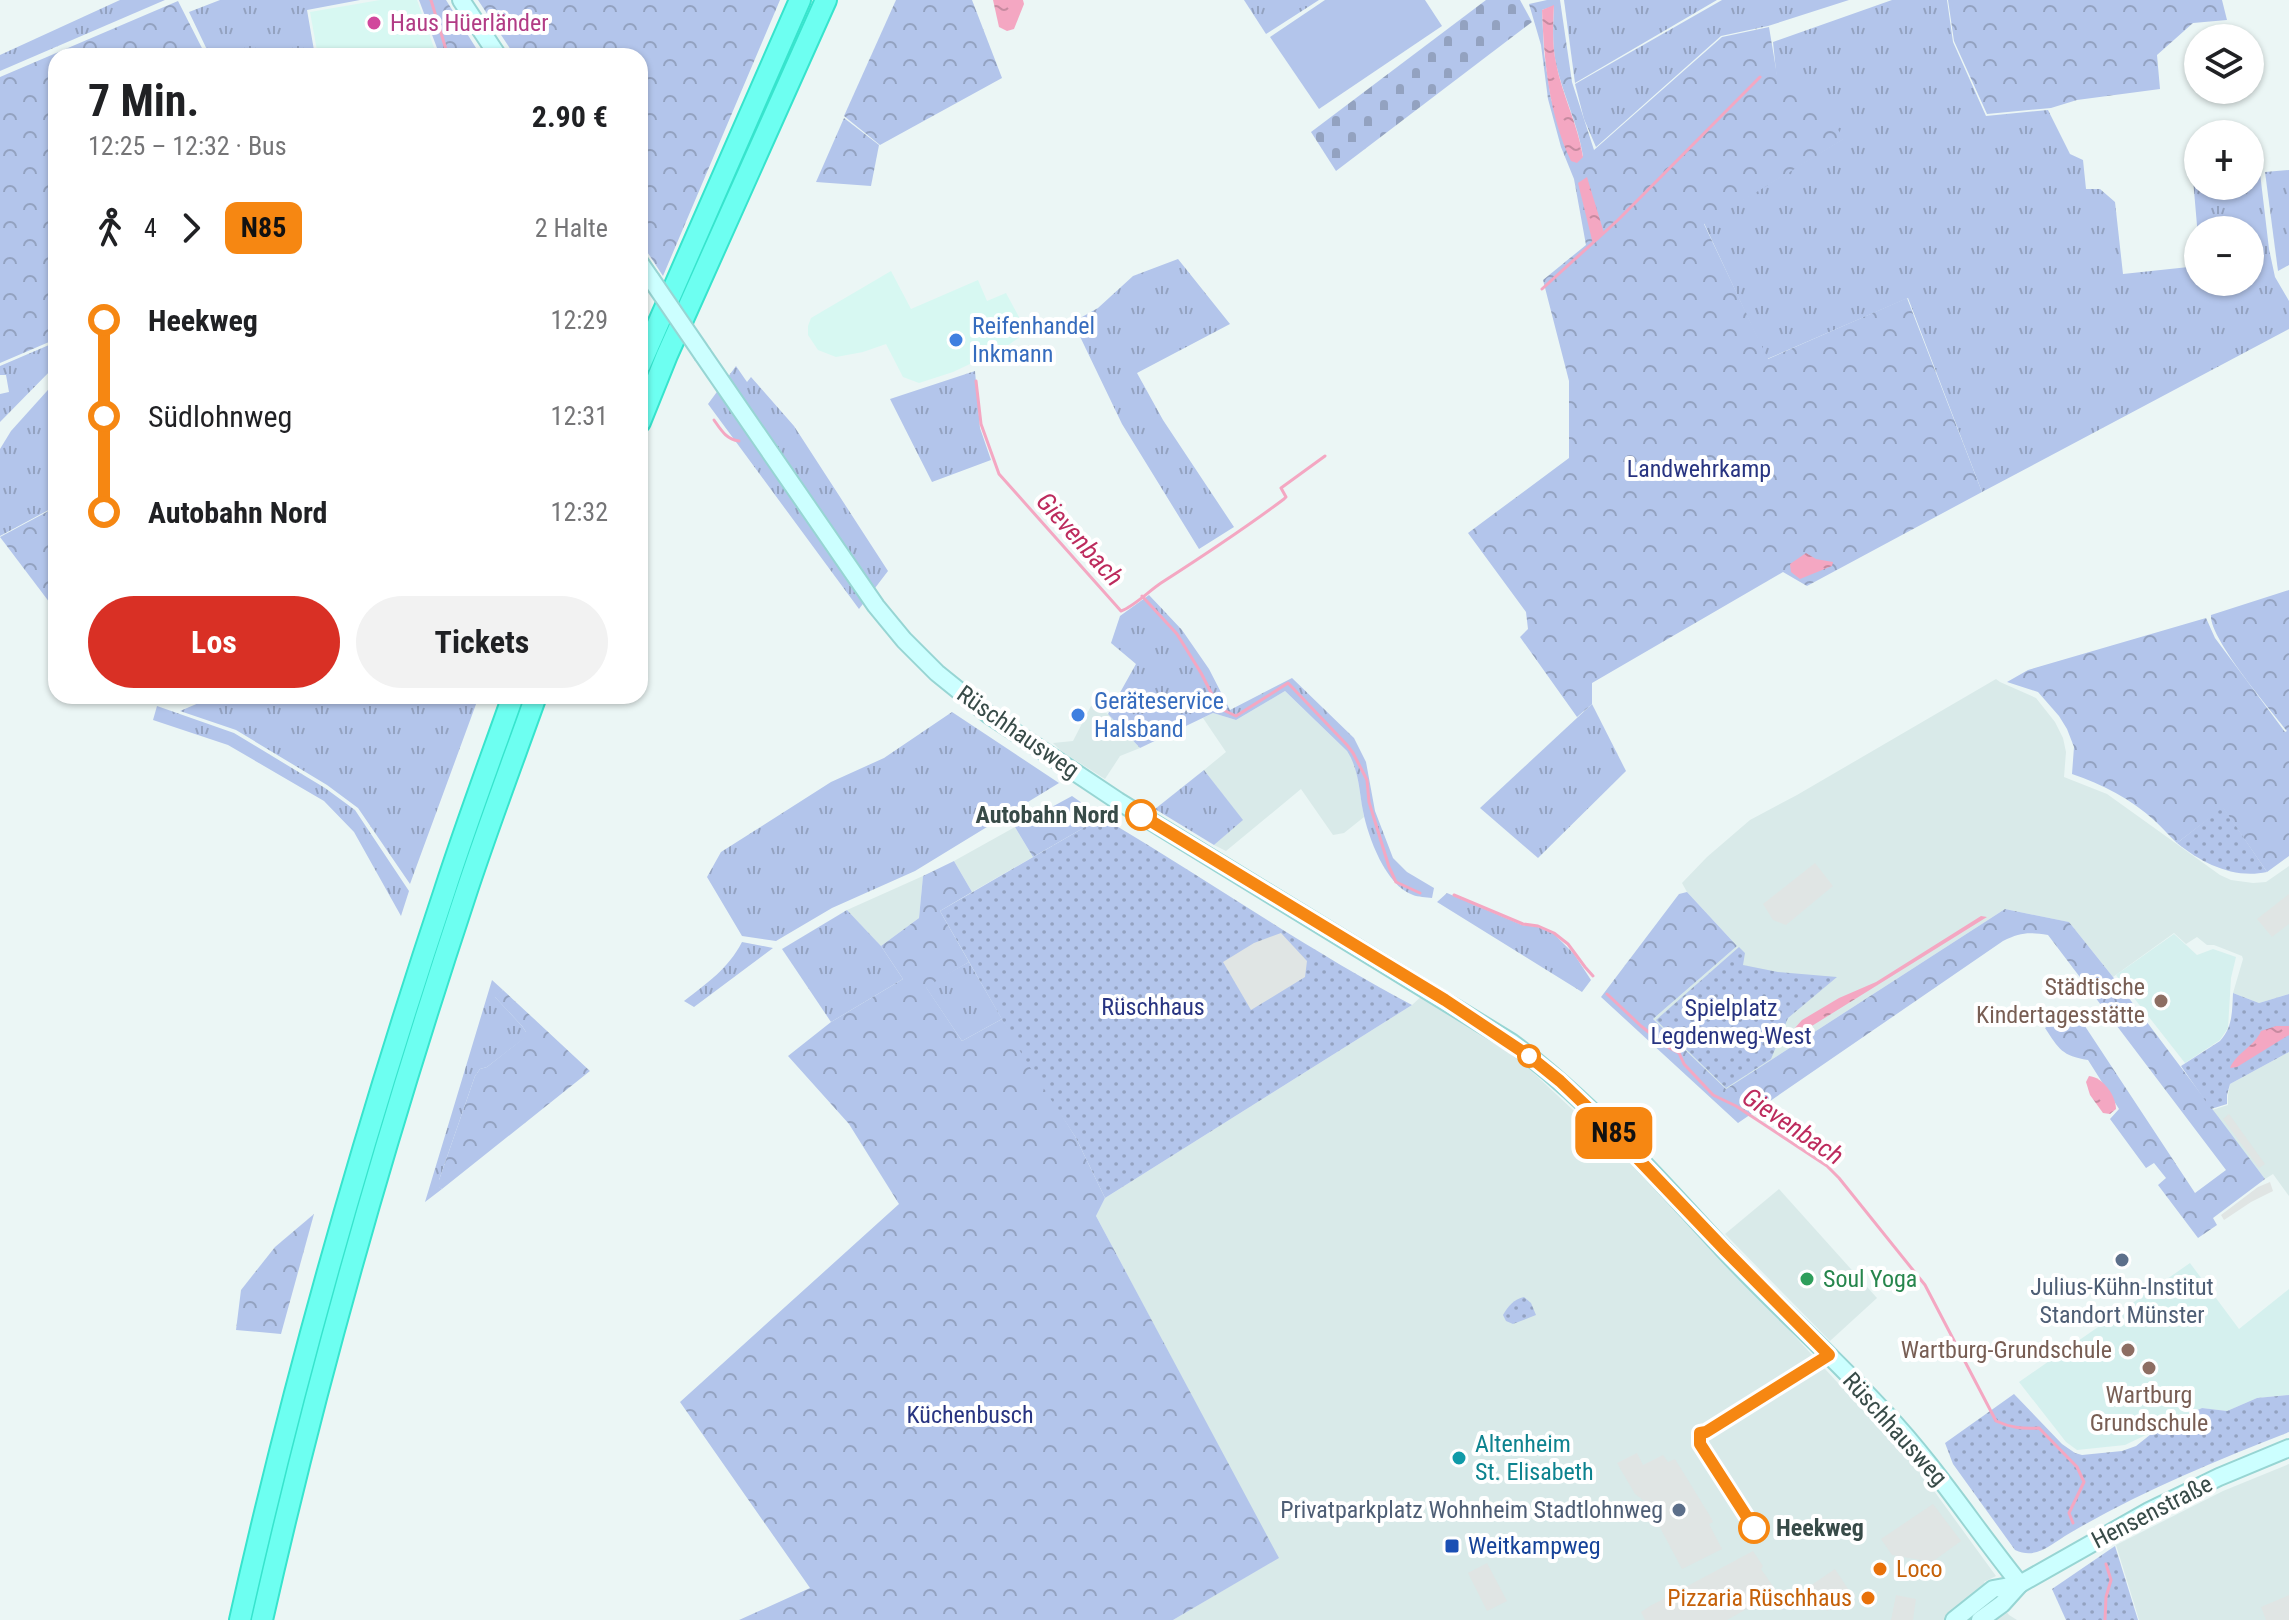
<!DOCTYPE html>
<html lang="de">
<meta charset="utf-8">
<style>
:root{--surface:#fff;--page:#f2f2f2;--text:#202124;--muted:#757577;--accent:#d93025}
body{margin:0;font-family:"Roboto Condensed",sans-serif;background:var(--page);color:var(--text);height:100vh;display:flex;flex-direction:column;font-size:30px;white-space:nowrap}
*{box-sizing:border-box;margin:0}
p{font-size:26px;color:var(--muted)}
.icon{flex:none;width:44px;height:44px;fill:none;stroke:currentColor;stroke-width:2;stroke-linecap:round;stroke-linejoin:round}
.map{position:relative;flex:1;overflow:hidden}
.details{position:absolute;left:48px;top:48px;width:600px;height:656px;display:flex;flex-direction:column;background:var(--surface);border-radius:24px;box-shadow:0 2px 6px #0004}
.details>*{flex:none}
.badge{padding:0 16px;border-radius:12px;font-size:28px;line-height:52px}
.fabs{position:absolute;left:2184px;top:24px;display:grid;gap:16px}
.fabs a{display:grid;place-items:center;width:80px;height:80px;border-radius:50%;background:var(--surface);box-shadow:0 2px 6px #0004;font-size:40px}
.map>.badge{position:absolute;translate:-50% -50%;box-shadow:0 0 0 4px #fff}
.legs{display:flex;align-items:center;gap:12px;height:88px;padding:0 40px;font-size:26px}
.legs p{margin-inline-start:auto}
.summary{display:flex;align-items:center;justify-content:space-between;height:136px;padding:0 40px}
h1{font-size:44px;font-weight:700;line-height:60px}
.cta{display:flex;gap:16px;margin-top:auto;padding:16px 40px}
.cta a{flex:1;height:92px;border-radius:48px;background:var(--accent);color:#fff;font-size:32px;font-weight:700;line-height:92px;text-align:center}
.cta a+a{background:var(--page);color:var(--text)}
ul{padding:0 40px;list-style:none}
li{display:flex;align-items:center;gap:28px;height:96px;font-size:30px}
li i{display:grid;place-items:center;width:12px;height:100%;margin:0 10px;background:currentColor}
li i::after{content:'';width:20px;height:20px;margin:-10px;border:6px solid;border-radius:50%;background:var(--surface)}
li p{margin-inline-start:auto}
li:first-child i{background:linear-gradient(#0000 50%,currentColor 0)}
li:last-child i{background:linear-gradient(currentColor 50%,#0000 0)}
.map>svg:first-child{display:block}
.residential{fill:#d9eae9}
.commercial{fill:#d7f8f2}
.education{fill:#d5f0ee}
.grass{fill:url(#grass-tufts)}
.forest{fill:url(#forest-crowns);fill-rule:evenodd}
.cemetery{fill:url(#cemetery-stones)}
.park{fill:url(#park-dots)}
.pitch{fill:#b3c5eb}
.parking{fill:#e0e5e4}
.water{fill:url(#water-ripples)}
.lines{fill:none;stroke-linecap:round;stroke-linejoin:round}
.stream{stroke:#f4a7c2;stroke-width:3}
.secondary-casing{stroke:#97d5d3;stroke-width:20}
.highway-casing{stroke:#37e4cd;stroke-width:24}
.secondary{stroke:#cff;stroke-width:16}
.highway{stroke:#6dfff1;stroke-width:20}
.secondary-bridge-casing{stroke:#97d5d3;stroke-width:20;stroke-linecap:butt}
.secondary-bridge{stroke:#cff;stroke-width:16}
.line-1-casing{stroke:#fff;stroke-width:18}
.line-1{stroke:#f68712;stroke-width:12}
.hotel-dot{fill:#d1479c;stroke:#fff;stroke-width:3}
.shop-dot{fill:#3f7fe0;stroke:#fff;stroke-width:3}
.stop-1-dot{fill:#fff;stroke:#f68712;stroke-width:4}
.education-dot{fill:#8d6e63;stroke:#fff;stroke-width:3}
.service-dot{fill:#5c6f8a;stroke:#fff;stroke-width:3}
.leisure-dot{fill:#2e9e5b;stroke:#fff;stroke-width:3}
.culture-dot{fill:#0f9aa8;stroke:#fff;stroke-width:3}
.transit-dot{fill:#1a4fb4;stroke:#fff;stroke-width:3}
.food-dot{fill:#e8710a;stroke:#fff;stroke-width:3}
.labels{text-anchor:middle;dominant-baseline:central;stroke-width:8;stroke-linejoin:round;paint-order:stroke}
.hotel-label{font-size:24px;fill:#b23c85;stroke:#fff;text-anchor:start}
.shop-label{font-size:24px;fill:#366cbe;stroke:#fff;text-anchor:start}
.park-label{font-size:24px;fill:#283481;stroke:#fff}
.street-label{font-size:24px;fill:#384b48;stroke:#fff}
.stop-label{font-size:24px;font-weight:bold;fill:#384b48;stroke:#fff;text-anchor:end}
.education-label{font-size:24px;fill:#785e54;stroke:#fff;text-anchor:end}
.leisure-label{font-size:24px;fill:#27864d;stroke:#fff;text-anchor:start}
.service-label{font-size:24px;fill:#4e5e75;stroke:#fff}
.culture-label{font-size:24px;fill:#0d838f;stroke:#fff;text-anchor:start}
.transit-label{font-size:24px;fill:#164399;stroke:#fff;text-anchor:start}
.food-label{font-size:24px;fill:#c56008;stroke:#fff;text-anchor:start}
.water-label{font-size:26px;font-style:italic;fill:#bd2b5d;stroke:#fff}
</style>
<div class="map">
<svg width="2289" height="1620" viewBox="0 0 2289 1620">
<defs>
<pattern id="grass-tufts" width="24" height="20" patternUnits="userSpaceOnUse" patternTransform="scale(2)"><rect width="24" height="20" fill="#b3c5eb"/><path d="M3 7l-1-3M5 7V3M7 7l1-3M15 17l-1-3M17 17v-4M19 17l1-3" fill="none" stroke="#93a2c0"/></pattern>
<pattern id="forest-crowns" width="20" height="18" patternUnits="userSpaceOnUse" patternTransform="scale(2)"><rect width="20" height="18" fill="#b3c5eb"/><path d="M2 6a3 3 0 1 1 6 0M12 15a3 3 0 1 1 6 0" fill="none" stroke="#93a2c0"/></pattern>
<pattern id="cemetery-stones" width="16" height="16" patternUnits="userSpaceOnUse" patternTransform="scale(2)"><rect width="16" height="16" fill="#b3c5eb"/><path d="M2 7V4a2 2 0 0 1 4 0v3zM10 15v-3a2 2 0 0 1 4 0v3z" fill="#93a2c0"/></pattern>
<pattern id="park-dots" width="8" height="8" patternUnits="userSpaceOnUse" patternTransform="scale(2)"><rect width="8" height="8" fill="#b3c5eb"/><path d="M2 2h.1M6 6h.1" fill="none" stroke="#93a2c0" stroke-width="1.8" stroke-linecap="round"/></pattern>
<pattern id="water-ripples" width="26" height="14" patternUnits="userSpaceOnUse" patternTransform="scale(2)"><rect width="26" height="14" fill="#f4a7c2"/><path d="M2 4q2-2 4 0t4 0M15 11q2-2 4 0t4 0" fill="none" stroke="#c78aa0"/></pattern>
</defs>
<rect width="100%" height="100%" fill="#ebf6f5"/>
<g class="residential">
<path d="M 1996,679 L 2000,682 L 2036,698 L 2055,722 L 2063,738 L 2066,752 L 2064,777 L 2107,794 L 2220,875 L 2231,880 L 2253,883 L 2266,882 L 2289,866 L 2289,994 L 2259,1003 L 2233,993 L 2243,959 L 2242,956 L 2214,945 L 2207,945 L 2197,937 L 2186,944 L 2174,933 L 2113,977 L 2069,922 L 2005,909 L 1726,1089 L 1653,1019 L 1737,946 L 1687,892 L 1682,883 L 1707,857 L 1750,820 L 1797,795 Z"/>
<path d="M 1285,691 L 1347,751 L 1355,762 L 1364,817 L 1344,833 L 1333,835 L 1301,789 L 1226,851 L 1214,845 L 1242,820 L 1204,770 L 1226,752 L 1203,718 L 1213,713 L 1236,720 Z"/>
<path d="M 1091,706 L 1108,714 L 1140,748 L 1120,756 L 1105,779 L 1061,751 L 1053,743 L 1073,741 Z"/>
<path d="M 1015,827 L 1033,857 L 972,892 L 954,861 Z"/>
<path d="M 923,876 L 919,918 L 881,946 L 847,910 Z"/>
<path d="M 1425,993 L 1523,1063 L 1672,1203 L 1921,1473 L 1996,1576 L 1984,1582 L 2009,1615 L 2017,1620 L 1173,1620 L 1278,1558 L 1096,1216 L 1105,1198 L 1412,1005 Z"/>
<path d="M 2289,1052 L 2289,1196 L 2273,1174 L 2265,1179 L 2212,1110 L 2228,1105 L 2228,1095 L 2230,1084 Z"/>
<path d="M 1779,1189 L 1877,1298 L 1830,1341 L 1725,1234 Z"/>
<path d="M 2289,1464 L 2289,1620 L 2139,1620 L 2116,1545 L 2223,1491 Z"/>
</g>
<g class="commercial">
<path d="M 380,0 L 417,0 L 437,56 L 318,56 L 310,12 Z"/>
<path d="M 891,271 L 911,309 L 978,280 L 987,301 L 1006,293 L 1027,332 L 1004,348 L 953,372 L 919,383 L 903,377 L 886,344 L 863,352 L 836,357 L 818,350 L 808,335 L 808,326 L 811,318 Z"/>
</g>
<g class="education">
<path d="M 2174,934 L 2197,955 L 2213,949 L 2236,957 L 2231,978 L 2228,1028 L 2220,1040 L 2185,1063 L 2116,975 Z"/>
<path d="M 2190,1263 L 2239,1329 L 2289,1289 L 2289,1395 L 2257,1398 L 2227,1411 L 2202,1408 L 2125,1445 L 2077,1450 L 2066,1442 L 2019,1382 Z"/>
</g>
<g class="grass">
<path d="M 120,0 L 165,0 L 0,71 L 0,55 Z"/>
<path d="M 220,0 L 360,0 L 307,10 L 315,56 L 210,56 L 189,12 Z"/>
<path d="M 1244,0 L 1319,0 L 1266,34 Z"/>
<path d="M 1564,0 L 1717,0 L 1575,83 Z"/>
<path d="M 1722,0 L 1849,0 L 1768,26 L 1721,36 L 1596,147 L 1584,119 L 1575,84 Z"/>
<path d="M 1892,0 L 1947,0 L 1953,42 L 1986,116 L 2048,110 L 2070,154 L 2083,160 L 2086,189 L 2100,189 L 2115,202 L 2123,274 L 2198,266 L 2198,282 L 2250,282 L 2250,230 L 2198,230 L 2198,237 L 2193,179 L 2198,178 L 2198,186 L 2250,186 L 2250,174 L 2260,173 L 2269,249 L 2275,277 L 2289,301 L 2289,329 L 1982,492 L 1908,298 L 1767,359 L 1704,223 L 1843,139 L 1777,81 L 1773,42 Z"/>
<path d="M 2289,170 L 2289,265 L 2278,271 L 2265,172 Z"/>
<path d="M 1178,259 L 1230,324 L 1137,373 L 1163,420 L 1234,527 L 1199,549 L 1122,424 L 1073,322 L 1098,308 L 1133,276 Z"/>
<path d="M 56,342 L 56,365 L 0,422 L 0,394 L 9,392 L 6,375 L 0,375 L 0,366 Z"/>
<path d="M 736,366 L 747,382 L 751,377 L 794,426 L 888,571 L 859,609 L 708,404 Z"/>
<path d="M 975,371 L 980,428 L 991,460 L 932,482 L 890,399 Z"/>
<path d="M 56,381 L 56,506 L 0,536 L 0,449 L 11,431 Z"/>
<path d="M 1149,595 L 1182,630 L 1209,669 L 1230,710 L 1292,678 L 1354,738 L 1366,762 L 1375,811 L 1393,858 L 1407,872 L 1434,888 L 1432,898 C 1426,897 1418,897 1413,895 C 1386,886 1368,837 1363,811 C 1359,791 1359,769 1347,751 L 1285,691 L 1236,720 L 1213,713 L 1140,748 L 1108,714 L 1136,664 L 1111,643 L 1120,616 Z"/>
<path d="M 215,696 L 479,696 L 410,884 L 358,808 L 327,785 L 236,730 L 180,711 Z"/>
<path d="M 1592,704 L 1626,771 L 1538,858 L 1480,808 Z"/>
<path d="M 157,706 L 234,733 L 325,788 L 355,810 L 409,891 L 401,916 L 354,832 L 324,801 L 228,745 L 153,720 Z"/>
<path d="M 952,712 L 1059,783 L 915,871 L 832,908 L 776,941 L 742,936 L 707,877 L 721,852 L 831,782 L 884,758 Z"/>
<path d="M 1204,770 L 1243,820 L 1214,845 L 1155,809 Z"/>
<path d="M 1447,893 L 1522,925 L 1538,927 L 1554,934 L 1574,954 L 1591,980 L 1582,992 L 1437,902 Z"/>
<path d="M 847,910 L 881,946 L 903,979 L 831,1022 L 782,949 Z"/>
<path d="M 742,942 L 773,948 L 694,1007 L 684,1001 C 707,983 728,969 742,942 Z"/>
<path d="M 969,962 L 1002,1019 L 962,1041 L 925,986 Z"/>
<path d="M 492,980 L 503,990 L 495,997 L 522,1026 L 526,1032 L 526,1037 L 487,1067 L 480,1069 L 475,1076 L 439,1180 L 439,1187 L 442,1189 L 425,1202 Z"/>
</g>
<g class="forest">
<path d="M 419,0 L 446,0 L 481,56 L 440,56 Z"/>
<path d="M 478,0 L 780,0 L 663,276 L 640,241 L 640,56 L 515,56 Z"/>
<path d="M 896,0 L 972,0 L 1002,78 L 880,145 L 844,116 Z"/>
<path d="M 1547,0 L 1560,0 L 1572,82 L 1594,150 L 1722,37 L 1769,27 L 1778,81 L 1813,90 L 1844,139 L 1704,224 L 1768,359 L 1907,298 L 1982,492 L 1807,586 L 1783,572 L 1592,683 L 1592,704 L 1577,717 L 1520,637 L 1528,629 L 1526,612 L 1468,533 L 1569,458 L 1569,381 L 1543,280 L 1586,245 L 1574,179 L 1561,147 L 1548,99 L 1541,45 L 1529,4 ZM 1554,6 C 1553,25 1552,45 1556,64 C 1563,95 1578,124 1583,156 L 1577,162 L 1551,99 L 1544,53 L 1542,10 Z"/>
<path d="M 1948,0 L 2222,0 L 2227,20 L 2193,23 L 2157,55 L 2160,89 L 2077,100 L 2051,108 L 1987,114 L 1954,41 Z"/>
<path d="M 178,1 L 206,56 L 56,56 L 56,339 L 0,363 L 0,77 Z"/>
<path d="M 844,118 L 879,145 L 871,186 L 816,182 Z"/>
<path d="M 56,507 L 56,611 L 0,537 Z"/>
<path d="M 2289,590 L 2289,856 L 2267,872 L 2223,808 L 2177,843 C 2169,836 2163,828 2155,821 C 2131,799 2102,784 2072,774 L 2074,747 L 2067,729 L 2059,716 L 2038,692 L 2007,682 L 2028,670 L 2206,618 L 2215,638 L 2285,732 L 2287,731 C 2270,709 2209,638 2211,615 Z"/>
<path d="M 1072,796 L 1105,819 L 1085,827 L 1033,857 L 1015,827 Z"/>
<path d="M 954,861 L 972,892 L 940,911 L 969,962 L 926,987 L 962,1041 L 1002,1019 L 1076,1138 L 1105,1198 L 1096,1216 L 1279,1558 L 1173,1620 L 739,1620 L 810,1588 L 680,1402 L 899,1204 L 849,1124 L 788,1056 L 831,1022 L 903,979 L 881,946 L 919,918 L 923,876 Z"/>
<path d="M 1687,892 L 1737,946 L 1653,1019 L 1726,1089 L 2005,909 L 2069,922 L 2113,977 L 2265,1179 L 2213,1218 L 2217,1225 L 2198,1238 L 2158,1185 L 2166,1178 L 2154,1163 L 2146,1168 L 2110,1119 L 2119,1109 L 2088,1060 C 2062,1056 2059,1049 2045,1028 L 2073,1008 L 2195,1193 L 2226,1170 L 2048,935 C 2029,932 2021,932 2003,941 L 1738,1123 L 1601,997 L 1679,894 Z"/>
<path d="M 503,990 L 590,1071 L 442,1189 L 438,1187 L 439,1180 L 475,1076 L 480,1069 L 487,1067 L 525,1037 L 526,1032 L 522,1026 L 494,996 Z"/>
<path d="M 314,1214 L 281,1334 L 236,1330 L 241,1290 L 275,1247 Z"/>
</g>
<path class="cemetery" d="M 1486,0 L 1520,0 L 1532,22 L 1336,171 L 1311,132 Z"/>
<g class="park">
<path d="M 2223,807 L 2267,872 C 2234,879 2203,864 2177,843 Z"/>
<path d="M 1105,819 C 1208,880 1306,949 1412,1005 L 1105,1198 L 1076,1138 L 1024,1058 L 940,911 L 1085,827 Z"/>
<path d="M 1739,947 L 1745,953 L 1743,965 L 1778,972 L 1837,977 L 1788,1018 L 1771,1059 L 1726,1088 L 1656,1020 Z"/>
<path d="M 2233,993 L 2259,1003 L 2289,994 L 2289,1052 L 2230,1084 L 2227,1095 L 2227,1104 L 2211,1109 L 2181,1066 L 2220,1041 C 2233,1027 2232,1011 2233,993 Z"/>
<path d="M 1524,1297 L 1531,1303 L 1536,1315 L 1513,1324 L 1506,1321 L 1503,1315 C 1508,1306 1514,1299 1524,1297 Z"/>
<path d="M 2014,1394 L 2062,1444 L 2075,1453 L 2082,1455 L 2122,1451 L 2136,1446 L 2160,1427 L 2202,1408 L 2227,1411 L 2257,1398 L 2289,1395 L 2289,1432 C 2215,1461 2139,1492 2070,1533 C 2051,1544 2037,1560 2015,1550 L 1953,1464 L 1945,1443 Z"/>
<path d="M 2115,1546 L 2138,1620 L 2066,1620 L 2052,1589 Z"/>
</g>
<g class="pitch">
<path d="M 1325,0 L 1425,0 L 1442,26 L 1319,109 L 1270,37 Z"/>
<path d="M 1734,1026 L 1748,1038 L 1727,1063 L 1713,1050 Z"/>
</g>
<g class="parking">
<path d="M 1815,863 L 1833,886 L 1786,925 L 1773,920 L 1763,904 Z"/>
<path d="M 2289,894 L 2289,924 L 2272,937 L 2257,919 Z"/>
<path d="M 1281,933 L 1307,961 L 1305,977 L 1251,1010 L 1223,962 L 1254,943 Z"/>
<path d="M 2229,1114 L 2265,1164 L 2259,1168 L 2223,1119 Z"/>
<path d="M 2270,1182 L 2273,1191 L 2251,1202 L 2224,1220 L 2221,1215 L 2258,1187 Z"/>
<path d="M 1637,1453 L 1643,1465 L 1663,1455 L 1668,1462 L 1675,1459 L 1710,1516 L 1713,1522 L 1709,1524 L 1722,1549 L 1682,1569 L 1647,1503 L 1635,1494 L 1617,1463 Z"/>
<path d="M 1933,1504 L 1961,1541 L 1932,1562 L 1892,1555 L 1881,1539 Z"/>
<path d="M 1753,1551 L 1763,1566 L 1761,1569 L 1777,1592 L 1727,1620 L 1645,1620 L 1641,1612 L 1650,1606 Z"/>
<path d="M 1487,1563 L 1507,1601 L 1487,1611 L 1468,1573 Z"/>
<path d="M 1835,1569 L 1852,1595 L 1827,1611 L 1810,1586 Z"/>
<path d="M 1896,1595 L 1916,1599 L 1913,1620 L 1891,1620 Z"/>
<path d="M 2289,1595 L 2289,1620 L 2266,1620 L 2261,1607 Z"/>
</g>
<g class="water">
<path d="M 993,0 L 1023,0 L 1024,4 L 1014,29 L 1007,31 L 999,27 Z"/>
<path d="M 1554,5 C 1553,24 1552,44 1556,63 C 1562,95 1578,124 1583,157 L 1577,163 L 1571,161 C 1549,115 1544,61 1542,10 Z"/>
<path d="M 1587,177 L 1604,233 L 1593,244 L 1578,183 Z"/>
<path d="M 1806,553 L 1816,559 L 1833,562 L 1832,566 L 1800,579 L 1791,572 L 1790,564 Z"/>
<path d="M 1981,916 L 1987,917 L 1778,1047 L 1802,1020 L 1839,998 L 1876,982 Z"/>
<path d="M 2276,1026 L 2289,1026 L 2289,1035 L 2237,1067 L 2230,1068 C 2237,1052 2254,1047 2261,1031 Z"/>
<path d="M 2089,1076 C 2103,1077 2116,1096 2116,1109 L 2110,1114 L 2103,1113 L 2090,1095 L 2086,1082 Z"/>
</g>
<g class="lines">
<g class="stream">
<path d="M 431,0 L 448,56"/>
<path d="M 1542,289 L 1618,220 L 1760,77"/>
<path d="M 976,381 L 981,424 L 999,474 L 1121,611 C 1133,607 1149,591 1161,583 C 1203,556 1244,529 1284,499 L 1286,497 L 1281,488 L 1325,456"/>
<path d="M 714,420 C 721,430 726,439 739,441"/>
<path d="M 1142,596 L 1177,634 L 1201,673 L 1219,708 L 1236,716 L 1288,683 L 1347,745 L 1353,753 L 1367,780 L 1369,802 L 1389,867 L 1396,882 L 1420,893"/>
<path d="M 1454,895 L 1523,924 L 1538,926 L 1554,933 L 1568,944 L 1585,967 L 1593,976"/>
<path d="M 1607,994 L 1641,1026 L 1666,1046 L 1679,1053 L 1684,1064 L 1713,1095 L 1736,1106 L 1827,1166 L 1839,1178 L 1925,1285 L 1996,1421 C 2011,1428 2023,1429 2039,1428 L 2077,1467 L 2084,1482 L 2069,1513 L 2073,1523"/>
<path d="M 2105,1620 L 2106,1597 L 2111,1580 L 2106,1564"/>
</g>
<defs>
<g id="secondary">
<path d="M 461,0 L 498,56"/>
<path d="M 640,263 L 651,279"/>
<path d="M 703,355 L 876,606 L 904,640 L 937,673 L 989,715 L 1118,801 L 1511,1042 C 1590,1101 1656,1176 1723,1249 C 1775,1305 1833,1356 1885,1413 C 1935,1466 1974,1527 2020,1584"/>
<path d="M 1954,1620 L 1993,1589 L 2020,1584 L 2149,1511 L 2219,1477 L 2289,1448"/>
<path d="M 1980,1620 L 2002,1604 L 2020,1584"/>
</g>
<g id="highway">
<path d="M 640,365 L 800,0"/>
<path d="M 640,422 L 667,355 L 826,0"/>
<path d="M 240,1620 C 295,1374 365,1130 445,890 C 466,825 490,761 513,696"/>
<path d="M 262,1620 C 317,1376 386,1134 465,896 C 487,829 512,763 536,696"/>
</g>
</defs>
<use href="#secondary" class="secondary-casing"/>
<use href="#highway" class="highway-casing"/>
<use href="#secondary" class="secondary"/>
<use href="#highway" class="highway"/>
<defs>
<path id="secondary-bridge" d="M 651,279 L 703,355"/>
</defs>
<use href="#secondary-bridge" class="secondary-bridge-casing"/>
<use href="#secondary-bridge" class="secondary-bridge"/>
</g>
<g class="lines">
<defs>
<path id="line-1" d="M 1141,815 L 1445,1000 L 1529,1056 L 1560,1081 L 1604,1123 L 1725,1250 L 1829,1355 L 1706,1432 L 1700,1433 L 1700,1444 L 1754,1528"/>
</defs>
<use href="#line-1" class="line-1-casing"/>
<use href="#line-1" class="line-1"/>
</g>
<circle class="hotel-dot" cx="374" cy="23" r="8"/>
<g class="shop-dot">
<circle cx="956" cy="340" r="8"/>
<circle cx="1078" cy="715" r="8"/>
</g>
<g class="stop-1-dot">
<circle cx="1141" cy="815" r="14"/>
<circle cx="1529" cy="1056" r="10"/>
<circle cx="1754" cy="1528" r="14"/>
</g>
<g class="education-dot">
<circle cx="2161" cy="1001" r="8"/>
<circle cx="2128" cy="1350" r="8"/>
<circle cx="2149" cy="1368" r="8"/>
</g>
<g class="service-dot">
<circle cx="2122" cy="1260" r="8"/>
<circle cx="1679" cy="1510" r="8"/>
</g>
<circle class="leisure-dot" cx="1807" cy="1279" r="8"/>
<circle class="culture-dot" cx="1459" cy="1458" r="8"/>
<rect class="transit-dot" x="1444" y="1538" width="16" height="16" rx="4"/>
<g class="food-dot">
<circle cx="1880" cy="1569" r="8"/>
<circle cx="1868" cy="1598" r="8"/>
</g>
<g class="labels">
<g class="hotel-label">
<text x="390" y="23">Haus Hüerländer</text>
</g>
<g class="shop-label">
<text x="972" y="326">Reifenhandel<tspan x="972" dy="28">Inkmann</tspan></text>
<text x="1094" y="701">Geräteservice<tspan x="1094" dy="28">Halsband</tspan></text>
</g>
<g class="park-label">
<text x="1699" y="469">Landwehrkamp</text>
<text x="1153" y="1007">Rüschhaus</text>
<text x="1731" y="1008">Spielplatz<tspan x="1731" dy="28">Legdenweg-West</tspan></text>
<text x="970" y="1415">Küchenbusch</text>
</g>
<g class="street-label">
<text transform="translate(1018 732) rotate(35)">Rüschhausweg</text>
<text transform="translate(1895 1429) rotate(48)">Rüschhausweg</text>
<text transform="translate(2152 1512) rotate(-27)">Hensenstraße</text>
</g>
<g class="stop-label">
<text x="1119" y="815">Autobahn Nord</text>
<text x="1776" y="1528" text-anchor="start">Heekweg</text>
</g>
<g class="education-label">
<text x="2145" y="987">Städtische<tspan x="2145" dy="28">Kindertagesstätte</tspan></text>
<text x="2112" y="1350">Wartburg-Grundschule</text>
<text x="2149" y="1395" text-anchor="middle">Wartburg<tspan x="2149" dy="28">Grundschule</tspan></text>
</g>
<g class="leisure-label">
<text x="1823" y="1279">Soul Yoga</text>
</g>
<g class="service-label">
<text x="2122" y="1287">Julius-Kühn-Institut<tspan x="2122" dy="28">Standort Münster</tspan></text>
<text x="1663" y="1510" text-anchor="end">Privatparkplatz Wohnheim Stadtlohnweg</text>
</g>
<g class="culture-label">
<text x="1475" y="1444">Altenheim<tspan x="1475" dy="28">St. Elisabeth</tspan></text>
</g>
<g class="transit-label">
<text x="1468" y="1546">Weitkampweg</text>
</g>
<g class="food-label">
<text x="1896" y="1569">Loco</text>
<text x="1852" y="1598" text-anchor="end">Pizzaria Rüschhaus</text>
</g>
<g class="water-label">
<text transform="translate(1080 539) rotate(48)">Gievenbach</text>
<text transform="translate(1793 1126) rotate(34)">Gievenbach</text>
</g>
</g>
</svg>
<div class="fabs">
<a><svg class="icon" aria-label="layers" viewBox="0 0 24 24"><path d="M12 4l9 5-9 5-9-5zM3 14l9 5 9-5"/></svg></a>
<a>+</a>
<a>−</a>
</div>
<b class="badge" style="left:1614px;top:1133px;background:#f68712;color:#111">N85</b>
<section class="details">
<div class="summary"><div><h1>7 Min.</h1><p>12:25 – 12:32 · Bus</p></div><b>2.90 €</b></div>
<div class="legs"><svg class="icon" aria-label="walk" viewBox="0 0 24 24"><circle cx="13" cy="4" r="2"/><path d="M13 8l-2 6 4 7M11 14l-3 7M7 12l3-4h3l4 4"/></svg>4<svg class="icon" aria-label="forward" viewBox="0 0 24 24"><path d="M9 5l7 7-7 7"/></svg><b class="badge" style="background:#f68712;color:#111">N85</b><p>2 Halte</p></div>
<ul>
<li><i style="color:#f68712"></i><b>Heekweg</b><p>12:29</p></li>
<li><i style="color:#f68712"></i><span>Südlohnweg</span><p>12:31</p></li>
<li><i style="color:#f68712"></i><b>Autobahn Nord</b><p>12:32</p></li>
</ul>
<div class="cta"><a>Los</a><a>Tickets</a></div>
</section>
</div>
